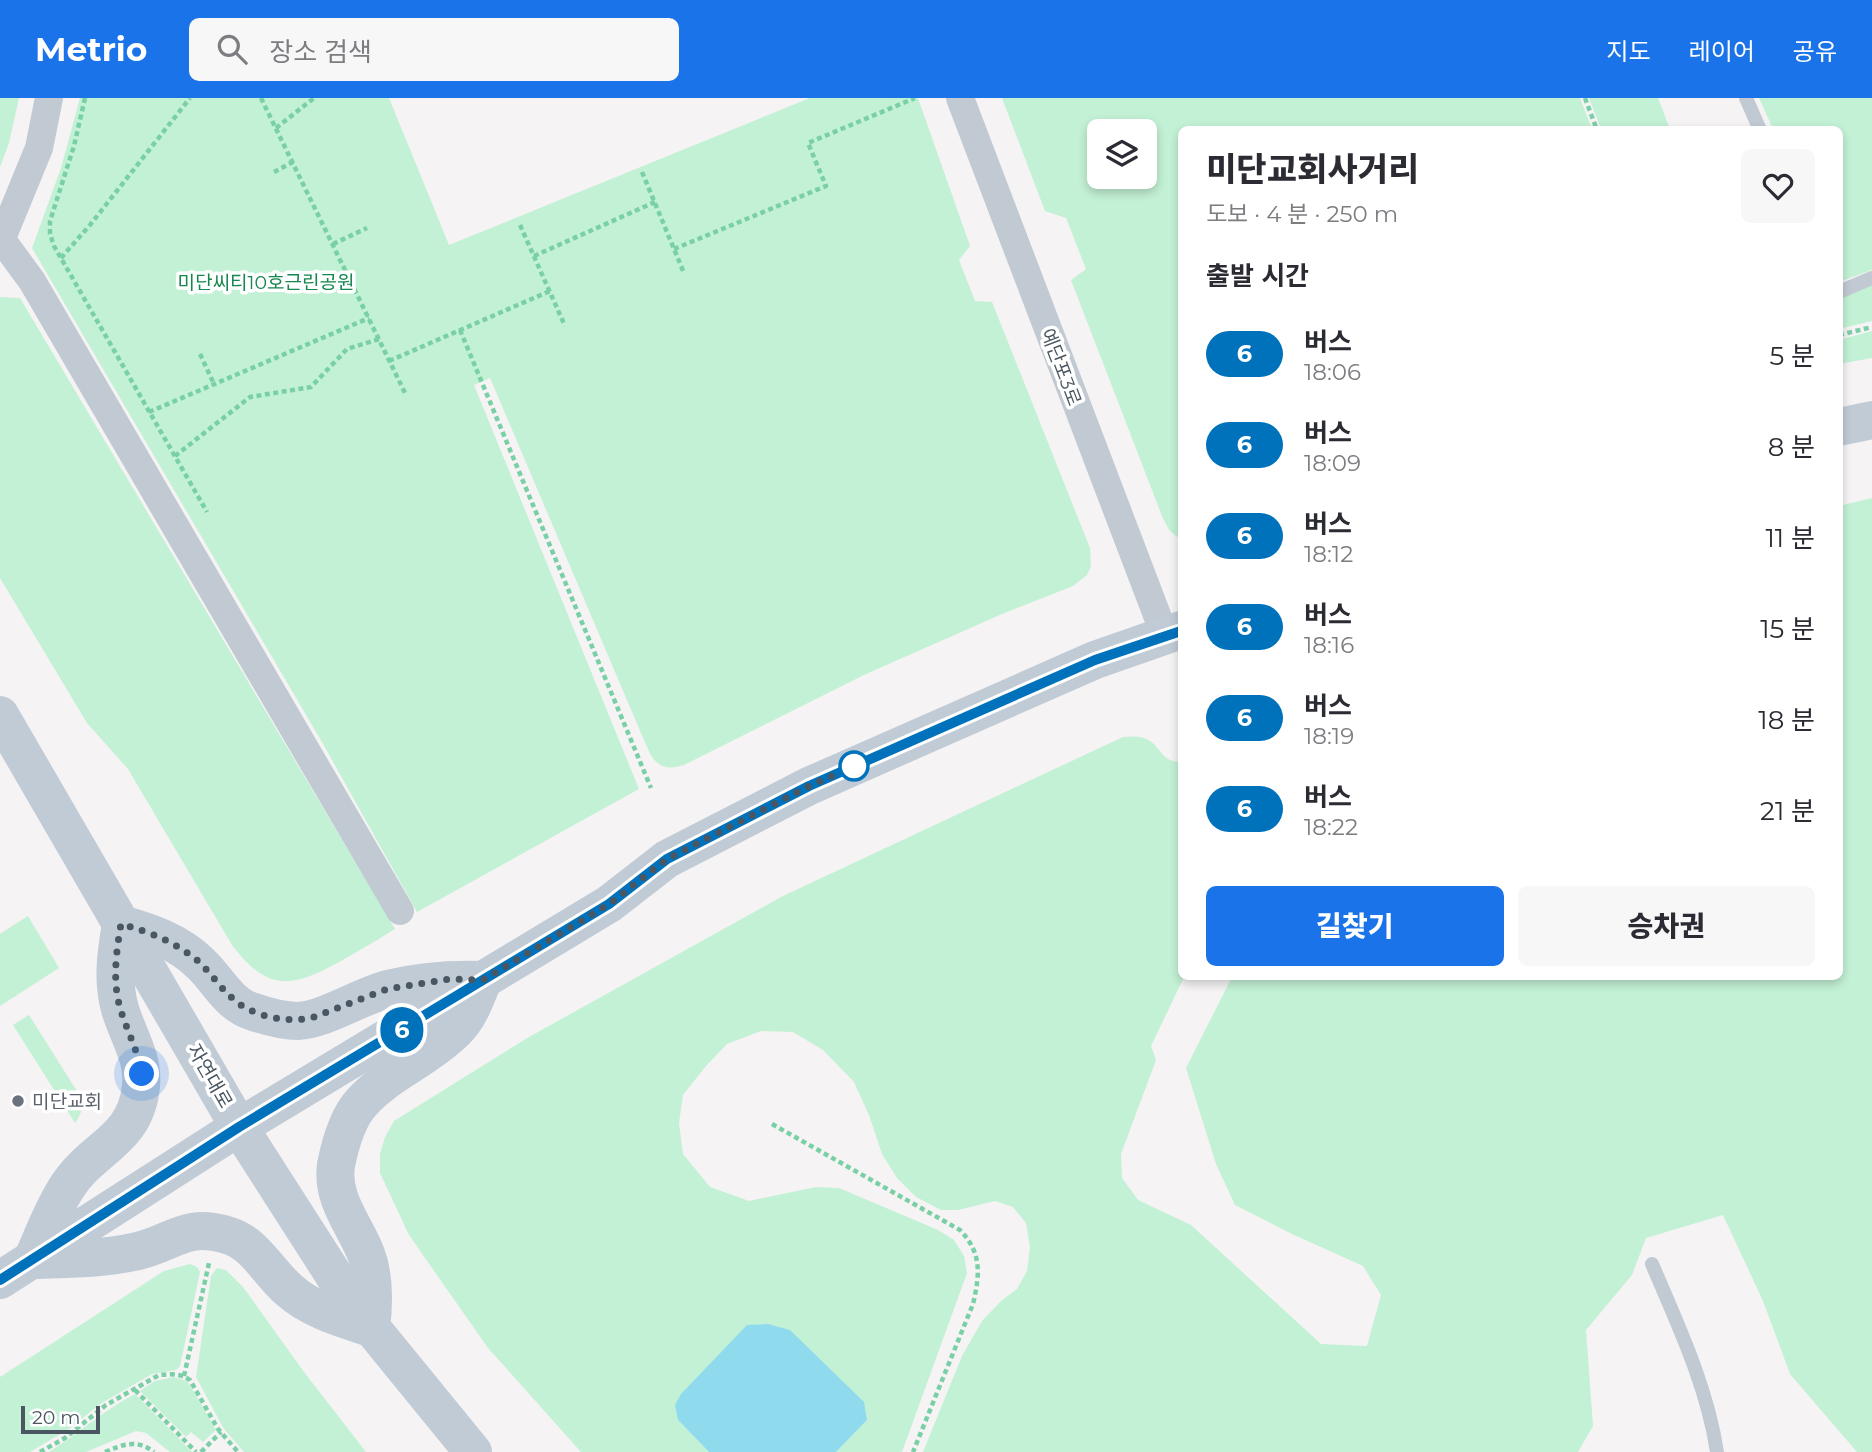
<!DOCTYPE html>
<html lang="ko">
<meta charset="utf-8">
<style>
:root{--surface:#fff;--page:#f7f7f7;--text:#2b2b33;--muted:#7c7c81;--accent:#1a73e8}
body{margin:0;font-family:Montserrat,"Noto Sans KR",sans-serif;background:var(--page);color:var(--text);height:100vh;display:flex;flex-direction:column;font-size:26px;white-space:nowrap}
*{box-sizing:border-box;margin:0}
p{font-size:23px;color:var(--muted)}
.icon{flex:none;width:38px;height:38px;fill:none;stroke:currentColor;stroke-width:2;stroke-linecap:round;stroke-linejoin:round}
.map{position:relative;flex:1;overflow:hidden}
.details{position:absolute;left:1178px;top:28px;width:665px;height:854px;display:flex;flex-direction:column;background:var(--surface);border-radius:10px;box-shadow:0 4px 10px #0003}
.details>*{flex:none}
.badge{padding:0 14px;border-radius:23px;font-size:24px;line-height:46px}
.controls{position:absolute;left:1087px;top:21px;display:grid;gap:14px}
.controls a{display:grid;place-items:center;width:70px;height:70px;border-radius:10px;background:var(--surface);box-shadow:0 4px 10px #0003;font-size:35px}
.scale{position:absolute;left:21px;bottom:18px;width:79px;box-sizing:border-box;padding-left:7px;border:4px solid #4a5661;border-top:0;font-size:19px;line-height:24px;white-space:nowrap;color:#4a5661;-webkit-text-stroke:5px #fff;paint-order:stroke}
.you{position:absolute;width:35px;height:35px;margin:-18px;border:5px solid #fff;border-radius:50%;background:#1a73e8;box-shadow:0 0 0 10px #1a73e833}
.map>.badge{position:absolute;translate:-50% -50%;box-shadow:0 0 0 4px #fff}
h2{padding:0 28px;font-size:26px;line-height:63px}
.round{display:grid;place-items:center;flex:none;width:74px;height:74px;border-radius:10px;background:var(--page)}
.headline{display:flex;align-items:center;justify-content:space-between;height:119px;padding:0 28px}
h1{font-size:33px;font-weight:800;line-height:52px}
.cta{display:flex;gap:14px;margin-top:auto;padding:14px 28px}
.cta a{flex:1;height:80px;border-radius:10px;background:var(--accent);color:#fff;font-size:28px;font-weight:800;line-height:80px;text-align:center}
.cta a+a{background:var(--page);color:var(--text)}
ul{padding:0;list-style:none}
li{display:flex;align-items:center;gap:21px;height:91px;padding:0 28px}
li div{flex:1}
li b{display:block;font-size:26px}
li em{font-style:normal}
li .badge{min-width:77px;font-weight:700;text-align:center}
header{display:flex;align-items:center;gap:42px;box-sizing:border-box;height:98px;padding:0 35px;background:var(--accent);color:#fff}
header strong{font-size:33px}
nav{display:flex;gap:38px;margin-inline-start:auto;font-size:24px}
.search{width:490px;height:63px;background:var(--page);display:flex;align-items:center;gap:18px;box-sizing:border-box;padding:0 24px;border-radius:10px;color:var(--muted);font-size:26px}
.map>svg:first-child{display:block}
.green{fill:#c3f1d5;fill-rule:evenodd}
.water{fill:#90daee}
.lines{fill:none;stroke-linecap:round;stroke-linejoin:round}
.path{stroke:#7ad0a6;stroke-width:4.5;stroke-dasharray:5 3.5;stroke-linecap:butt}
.lane{stroke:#c1cad2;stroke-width:14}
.street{stroke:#c1cad2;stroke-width:28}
.secondary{stroke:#c1cbd6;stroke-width:38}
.line-casing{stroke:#fff;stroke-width:16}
.line{stroke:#0072bc;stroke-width:10}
.walk{stroke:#4a5661;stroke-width:7;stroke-dasharray:0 12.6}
.stop-dot{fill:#fff;stroke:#0072bc;stroke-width:3.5}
.worship-dot{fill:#6b7280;stroke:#fff;stroke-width:2.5}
.labels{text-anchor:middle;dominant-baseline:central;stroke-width:7;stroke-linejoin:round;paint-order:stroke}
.park-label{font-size:19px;fill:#17864f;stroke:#fff}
.street-label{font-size:19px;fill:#4a5661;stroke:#fff}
.worship-label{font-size:19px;fill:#5b616d;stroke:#fff;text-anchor:start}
</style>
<header>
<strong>Metrio</strong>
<div class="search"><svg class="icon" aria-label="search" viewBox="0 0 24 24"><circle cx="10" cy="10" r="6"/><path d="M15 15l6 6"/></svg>장소 검색</div>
<nav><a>지도</a><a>레이어</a><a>공유</a></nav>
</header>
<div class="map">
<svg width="1872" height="1354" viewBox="0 0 1872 1354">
<rect width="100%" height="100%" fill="#f5f3f3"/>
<g class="green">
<path d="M 0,0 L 19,0 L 9,45 L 0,69 Z"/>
<path d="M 80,0 L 389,0 L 449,147 L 810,0 L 918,0 L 970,148 L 959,162 L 975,203 L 992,204 L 1090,450 L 1091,468 L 1087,477 L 1073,488 L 1002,516 L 866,576 L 684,667 C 669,672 659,670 650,656 L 490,280 L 474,287 L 639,691 L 417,814 L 322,644 L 32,150 L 61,70 Z"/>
<path d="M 1002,0 L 1580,0 L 1592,31 L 1181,32 L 1181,442 L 1169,432 L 1162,418 L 1071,182 L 1086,171 L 1066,120 L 1045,113 ZM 1144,33 L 1144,79 L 1099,79 L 1099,33 Z"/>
<path d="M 1589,0 L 1658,0 L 1670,31 L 1601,31 Z"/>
<path d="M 1759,0 L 1872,0 L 1872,172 L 1839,184 L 1839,32 L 1773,31 Z"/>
<path d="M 1872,187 L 1872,223 L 1839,231 L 1839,200 Z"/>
<path d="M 0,199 L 20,200 L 395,831 C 376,843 358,853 339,864 C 291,891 267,893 232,847 L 128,671 L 87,625 L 0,480 Z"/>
<path d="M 1872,233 L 1872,260 L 1839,266 L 1839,242 Z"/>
<path d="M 1872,400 L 1872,1354 L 1857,1354 L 1790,1276 L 1763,1203 L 1723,1117 L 1646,1140 L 1632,1177 L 1586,1232 L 1593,1328 L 1578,1354 L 923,1354 L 962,1258 L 982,1223 L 1001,1203 L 1017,1191 L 1027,1173 L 1030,1149 L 1026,1125 L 1013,1109 L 995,1103 L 958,1112 L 941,1112 L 916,1099 L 897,1080 L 882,1056 L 869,1017 L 854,984 L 823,952 L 793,934 L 761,933 L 727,946 L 706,968 L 683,997 L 679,1025 L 683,1056 L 710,1089 L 749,1103 L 816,1089 L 839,1090 L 938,1132 L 954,1142 L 964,1158 L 967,1175 L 902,1354 L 836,1354 L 867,1322 L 678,1322 L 709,1354 L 581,1354 L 488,1250 L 409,1137 L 380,1075 L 380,1056 L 385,1039 L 394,1023 L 529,939 L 783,798 L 1123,639 C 1165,634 1153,664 1181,664 L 1181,878 L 1184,879 L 1151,948 L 1156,962 L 1121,1056 L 1122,1080 L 1138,1102 L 1191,1127 L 1321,1246 L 1367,1248 L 1381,1197 L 1363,1168 L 1292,1136 L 1235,1107 L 1216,1066 L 1186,970 L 1232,879 L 1839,878 L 1839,408 Z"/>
<path d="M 28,818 L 59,870 L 0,908 L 0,836 Z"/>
<path d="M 29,917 L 80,998 C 83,1010 82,1015 75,1025 L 13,927 Z"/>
<path d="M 190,1166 L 197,1169 L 200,1174 L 180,1268 L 176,1272 L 152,1276 L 100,1306 L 69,1331 L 30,1354 L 0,1354 L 0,1279 L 164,1173 Z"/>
<path d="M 217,1170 L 226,1172 L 243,1189 L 304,1274 L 366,1354 L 244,1354 L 224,1331 L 196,1279 L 211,1178 Z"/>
<path d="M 173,1279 L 187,1283 L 191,1289 L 216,1332 L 203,1344 L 191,1334 L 186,1339 L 140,1293 L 155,1283 Z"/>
<path d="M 135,1296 L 192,1354 L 170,1354 L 146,1335 L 136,1333 L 86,1354 L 49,1354 C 79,1335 104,1312 135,1296 Z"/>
</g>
<path class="water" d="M 768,1226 L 790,1232 L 864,1304 L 867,1322 L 836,1354 L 709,1354 L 678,1322 L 675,1307 L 681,1296 L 747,1227 Z"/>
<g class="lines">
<g class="path">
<path d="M 85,0 L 74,48 L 50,123 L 50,136 L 54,148 L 207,414"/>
<path d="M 261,0 L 406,297"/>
<path d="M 1585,0 L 1597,32"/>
<path d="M 276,30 L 314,0"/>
<path d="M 274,74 L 293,64"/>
<path d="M 642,74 L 684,175"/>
<path d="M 520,127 L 565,228"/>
<path d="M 333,146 L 367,130"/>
<path d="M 674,151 L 826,88 L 808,45 L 915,0"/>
<path d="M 534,158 L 655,104"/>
<path d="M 61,160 L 90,127 L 190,0"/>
<path d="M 460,232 L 651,690"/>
<path d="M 1839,237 L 1872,229"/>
<path d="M 200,256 L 214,286"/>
<path d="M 389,263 L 550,193"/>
<path d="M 149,314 L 369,220"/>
<path d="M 175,358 L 250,299 L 311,289 L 347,251 L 379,241"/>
<path d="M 772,1026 L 960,1132 C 982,1155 980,1176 973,1206 L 913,1354"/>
<path d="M 184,1278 L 209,1165"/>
<path d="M 135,1292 L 196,1354"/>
<path d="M 40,1354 L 65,1340 L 106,1307 L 159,1277 C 171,1276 180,1275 190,1282 L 218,1331 L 238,1354"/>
<path d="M 105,1354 C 124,1346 137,1341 154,1354"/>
<path d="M 201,1354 L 221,1334"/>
</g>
<g class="lane">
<path d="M 1746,0 L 1760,32"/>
<path d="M 1839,194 L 1872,180"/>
<path d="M 1652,1166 C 1678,1227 1707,1288 1717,1354"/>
</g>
<g class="street">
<path d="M 960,0 L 1165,538"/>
<path d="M 2,142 L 32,183 L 400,813"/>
<path d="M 0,145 L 39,50 L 49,0"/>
</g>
<g class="secondary">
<path d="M 1839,329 L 1872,322"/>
<path d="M 0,617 L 239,1029 L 353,1207 L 473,1354"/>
<path d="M 121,826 C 150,834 179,844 201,866 C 217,881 229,906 251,913 C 265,918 284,923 298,923 C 324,922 361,898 388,891 C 420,883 451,881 483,882 C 476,900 469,920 455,933 C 428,960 387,976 362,1004 C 348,1019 340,1047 336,1067 C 331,1102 355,1127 366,1156 C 375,1179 374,1206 371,1230 C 343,1221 311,1212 289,1192 C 270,1176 255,1146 230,1138 C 186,1124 177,1143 138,1153 C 104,1161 67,1161 32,1162 C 43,1138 52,1112 67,1089 C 92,1049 136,1043 141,988 C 144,960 128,938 120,911 C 112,883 116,855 121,826 Z"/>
<path d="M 0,1182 L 239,1029 L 609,806 L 667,761 L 809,688 L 1095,562 L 1181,532"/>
</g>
</g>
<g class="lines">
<defs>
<path id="line" d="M 0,1182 L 239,1029 L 609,806 L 667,761 L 809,688 L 859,666 L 1095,562 L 1181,533"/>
</defs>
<use href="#line" class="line-casing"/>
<use href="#line" class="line"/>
<path class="walk" d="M 142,976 C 138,953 128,935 121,913 C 112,885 116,855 121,826 C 150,834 175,844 198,863 C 210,874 219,888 231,899 C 250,918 285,925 311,920 L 387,891 L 449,881 L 483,882 L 609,806 L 667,761 L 809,688 L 859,666 L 854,668"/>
</g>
<circle class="stop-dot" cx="854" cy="668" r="14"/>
<circle class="worship-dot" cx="18" cy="1003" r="7"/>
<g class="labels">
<g class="park-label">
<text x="266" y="184">미단씨티10호근린공원</text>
</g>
<g class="street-label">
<text transform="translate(1061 269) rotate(69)">예단포3로</text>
<text transform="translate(210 978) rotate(60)">자연대로</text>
</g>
<g class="worship-label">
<text x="32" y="1003">미단교회</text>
</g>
</g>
</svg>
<div class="controls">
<a><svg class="icon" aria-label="layers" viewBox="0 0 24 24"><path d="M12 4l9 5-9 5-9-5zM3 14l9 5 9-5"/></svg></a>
</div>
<div class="scale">20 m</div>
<div class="you" style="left:142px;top:976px"></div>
<b class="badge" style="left:402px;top:932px;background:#0072bc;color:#fff">6</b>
<section class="details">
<div class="headline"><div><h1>미단교회사거리</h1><p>도보 · 4 분 · 250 m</p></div><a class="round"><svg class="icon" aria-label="heart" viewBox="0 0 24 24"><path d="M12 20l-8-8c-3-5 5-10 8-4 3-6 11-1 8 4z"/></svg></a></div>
<h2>출발 시간</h2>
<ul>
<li><span class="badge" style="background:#0072bc;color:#fff">6</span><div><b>버스</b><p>18:06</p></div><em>5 분</em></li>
<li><span class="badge" style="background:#0072bc;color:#fff">6</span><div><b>버스</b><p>18:09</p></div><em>8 분</em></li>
<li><span class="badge" style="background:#0072bc;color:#fff">6</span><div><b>버스</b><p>18:12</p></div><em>11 분</em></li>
<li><span class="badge" style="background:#0072bc;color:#fff">6</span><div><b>버스</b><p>18:16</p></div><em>15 분</em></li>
<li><span class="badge" style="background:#0072bc;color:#fff">6</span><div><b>버스</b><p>18:19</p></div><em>18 분</em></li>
<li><span class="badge" style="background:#0072bc;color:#fff">6</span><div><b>버스</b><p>18:22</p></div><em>21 분</em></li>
</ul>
<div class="cta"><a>길찾기</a><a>승차권</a></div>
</section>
</div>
